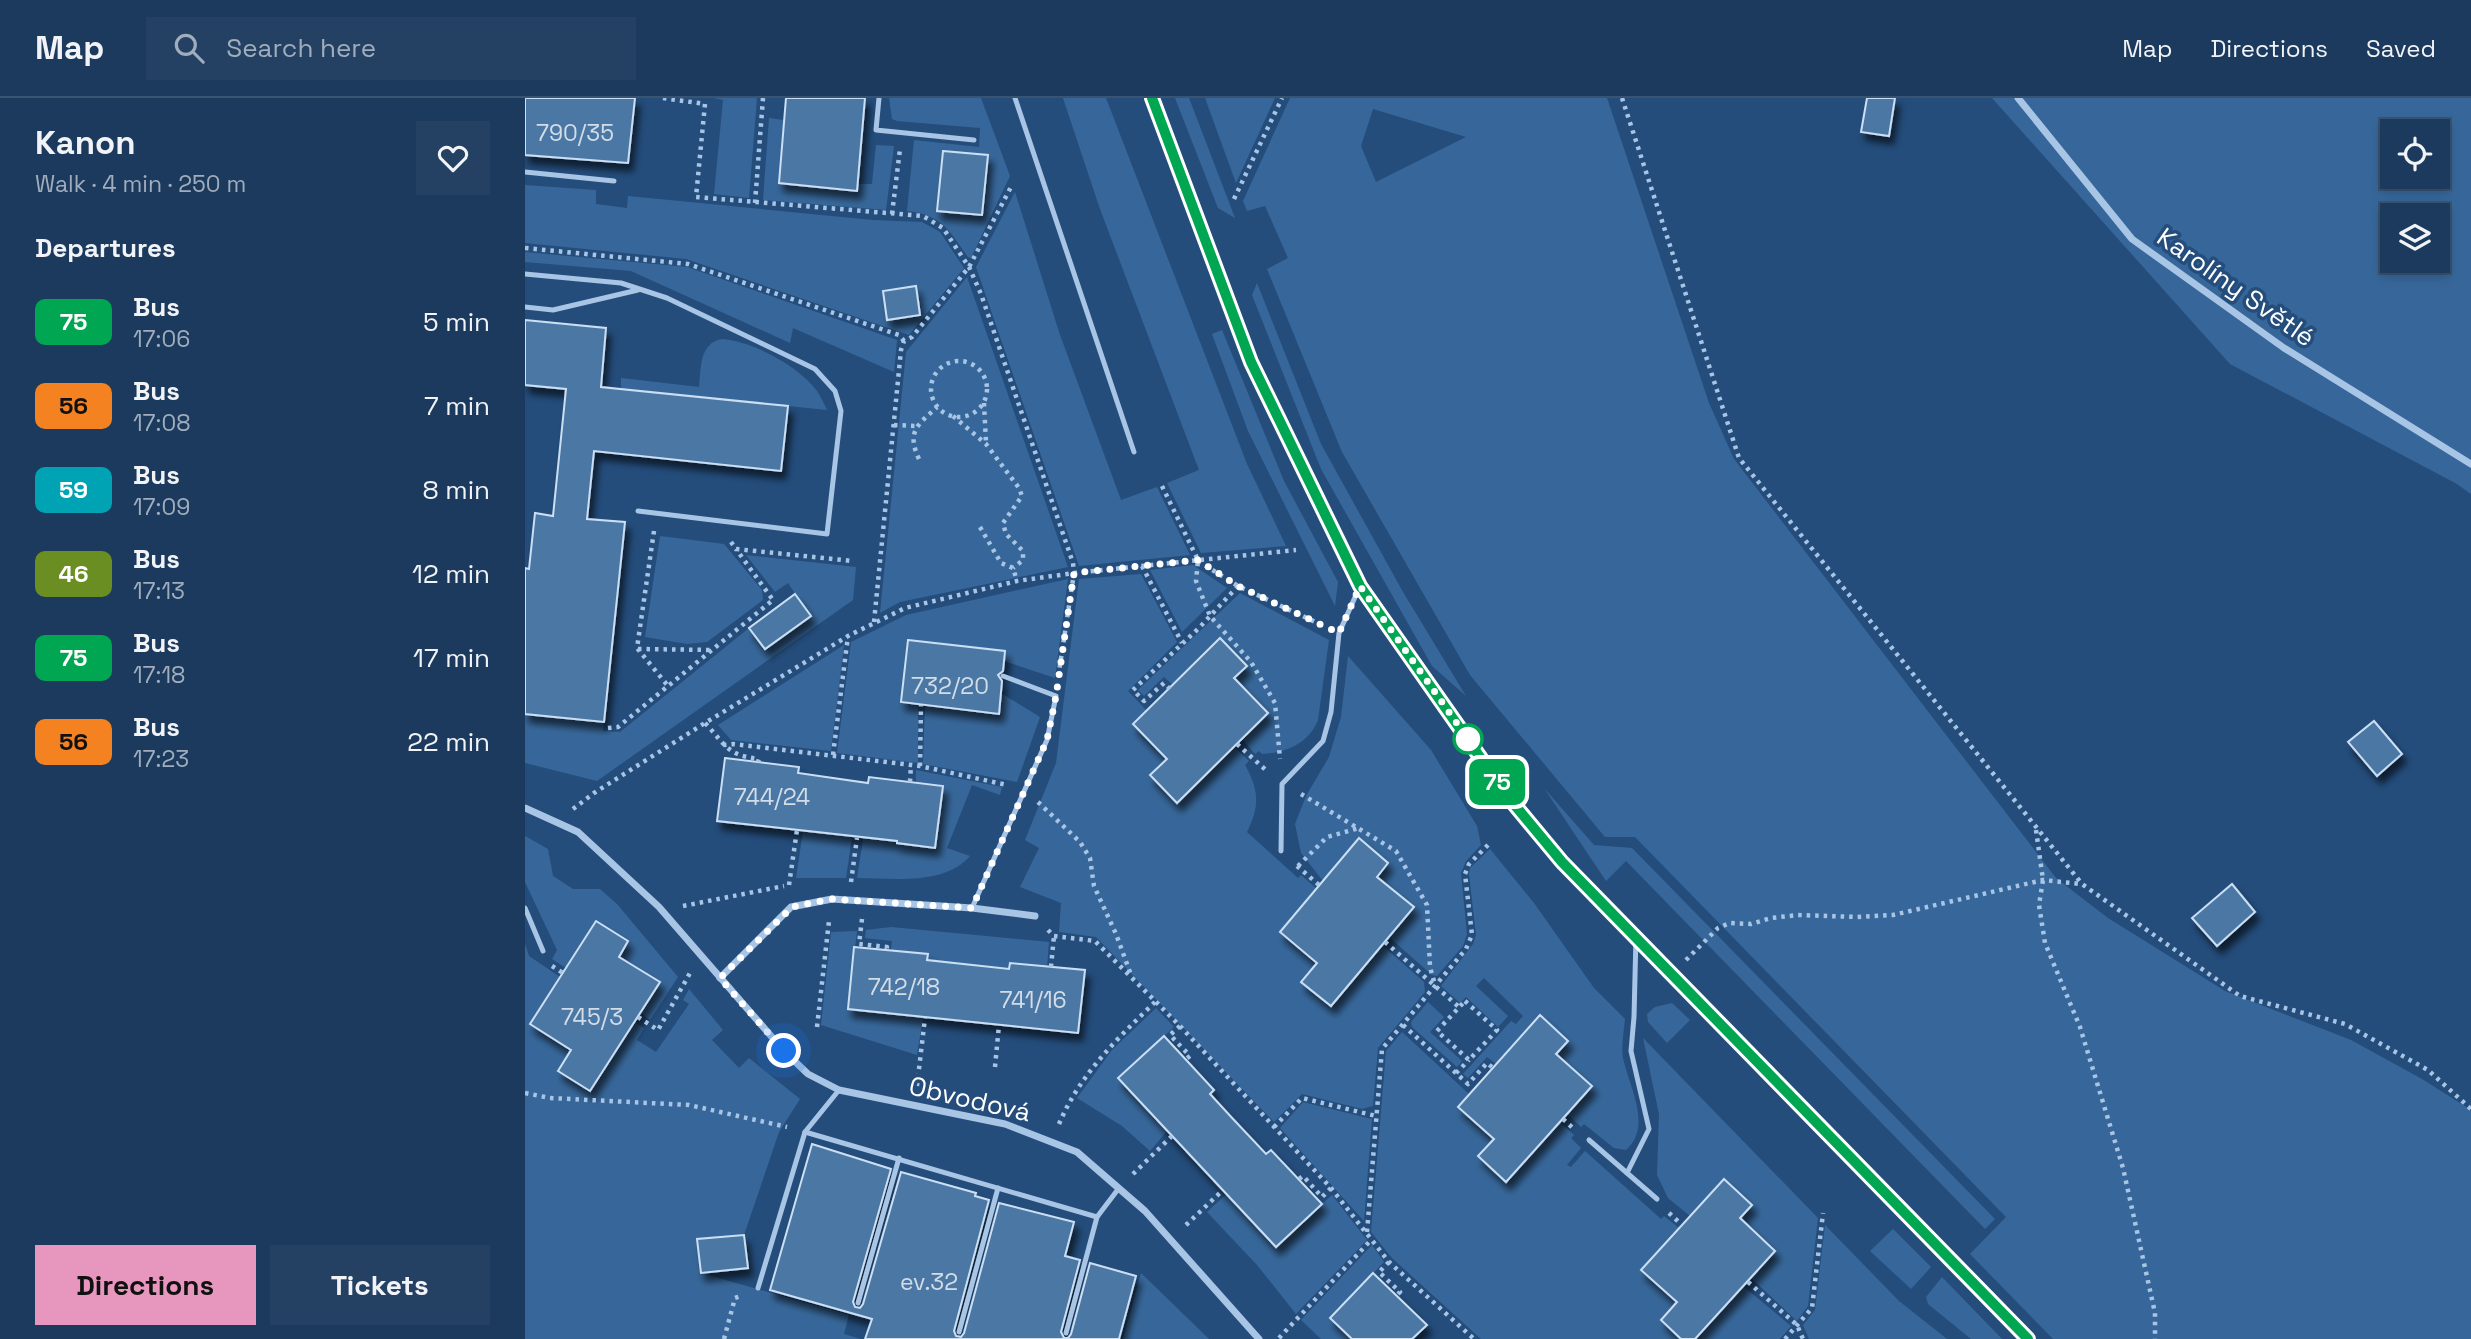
<!DOCTYPE html>
<meta charset="utf-8">
<style>
:root{--surface:#1b3a5d;--page:#244163;--text:#f1f3f6;--muted:#a0adbc;--line:#395472;--accent:#e797bd}
body{margin:0;font-family:"Space Grotesk",sans-serif;background:var(--page);color:var(--text);height:100vh;display:flex;flex-direction:column;font-size:26px;white-space:nowrap}
*{box-sizing:border-box;margin:0}
p{font-size:23px;color:var(--muted)}
.icon{flex:none;width:38px;height:38px;fill:none;stroke:currentColor;stroke-width:2;stroke-linecap:round;stroke-linejoin:round}
.map{position:relative;flex:1;overflow:hidden}
.sheet{display:flex;flex-direction:column;background:var(--surface);width:525px}
.sheet>*{flex:none}
.badge{padding:0 14px;border-radius:10px;font-size:24px;line-height:46px}
.tools{position:absolute;left:1855px;top:21px;display:grid;gap:14px}
.tools a{display:grid;place-items:center;width:70px;height:70px;border-radius:0px;background:var(--surface);box-shadow:0 4px 10px #0003,0 0 0 2px var(--line);font-size:35px}
.you{position:absolute;width:35px;height:35px;margin:-18px;border:5px solid #fff;border-radius:50%;background:#1a73e8;box-shadow:0 0 0 10px #1a73e833}
.map>.badge{position:absolute;translate:-50% -50%;box-shadow:0 0 0 4px #fff}
h2{padding:0 35px;font-size:26px;line-height:63px}
.round{display:grid;place-items:center;flex:none;width:74px;height:74px;border-radius:0px;background:var(--page)}
.summary{display:flex;align-items:center;justify-content:space-between;height:119px;padding:0 35px}
h1{font-size:33px;font-weight:700;line-height:52px}
.primary-button{display:flex;gap:14px;margin-top:auto;padding:14px 35px}
.primary-button a{flex:1;height:80px;border-radius:0px;background:var(--accent);color:#111;font-size:28px;font-weight:700;line-height:80px;text-align:center}
.primary-button a+a{background:var(--page);color:var(--text)}
ul{padding:0;list-style:none}
li{display:flex;align-items:center;gap:21px;height:84px;padding:0 35px}
li div{flex:1}
li b{display:block;font-size:26px}
li em{font-style:normal}
li .badge{min-width:77px;font-weight:700;text-align:center}
header{display:flex;align-items:center;gap:42px;box-sizing:border-box;height:98px;padding:0 35px;background:var(--surface);border-bottom:2px solid var(--line)}
header strong{font-size:33px}
nav{display:flex;gap:38px;margin-inline-start:auto;font-size:24px}
.search{width:490px;height:63px;background:var(--page);display:flex;align-items:center;gap:18px;box-sizing:border-box;padding:0 24px;border-radius:0px;color:var(--muted);font-size:26px}
main{display:flex;flex:1;min-height:0}
.map>svg:first-child{display:block}
.green{fill:#37679a;fill-rule:evenodd}
.building{fill:#4c77a5;stroke:#cbdff4;stroke-width:2;filter:url(#shadow)}
.lines{fill:none;stroke-linecap:round;stroke-linejoin:round}
.path{stroke:#a8c5e5;stroke-width:4.5;stroke-dasharray:3.5 5;stroke-linecap:butt}
.lane{stroke:#a8c5e5;stroke-width:5}
.street{stroke:#a8c5e5;stroke-width:7}
.line-casing{stroke:#fff;stroke-width:16}
.line{stroke:#00a651;stroke-width:10}
.walk{stroke:#fff;stroke-width:7;stroke-dasharray:0 12.6}
.stop-dot{fill:#fff;stroke:#00a651;stroke-width:3.5}
.labels{text-anchor:middle;dominant-baseline:central;stroke-width:7;stroke-linejoin:round;paint-order:stroke}
.number-label{font-size:23px;fill:#d2dde8}
.street-label{font-size:26px;fill:#fff;stroke:#244d7c}
</style>
<header>
<strong>Map</strong>
<div class="search"><svg class="icon" aria-label="search" viewBox="0 0 24 24"><circle cx="10" cy="10" r="6"/><path d="M15 15l6 6"/></svg>Search here</div>
<nav><a>Map</a><a>Directions</a><a>Saved</a></nav>
</header>
<main>
<section class="sheet">
<div class="summary"><div><h1>Kanon</h1><p>Walk · 4 min · 250 m</p></div><a class="round"><svg class="icon" aria-label="heart" viewBox="0 0 24 24"><path d="M12 20l-8-8c-3-5 5-10 8-4 3-6 11-1 8 4z"/></svg></a></div>
<h2>Departures</h2>
<ul>
<li><span class="badge" style="background:#00a651;color:#fff">75</span><div><b>Bus</b><p>17:06</p></div><em>5 min</em></li>
<li><span class="badge" style="background:#f58220;color:#111">56</span><div><b>Bus</b><p>17:08</p></div><em>7 min</em></li>
<li><span class="badge" style="background:#00a3b4;color:#fff">59</span><div><b>Bus</b><p>17:09</p></div><em>8 min</em></li>
<li><span class="badge" style="background:#6b8e23;color:#fff">46</span><div><b>Bus</b><p>17:13</p></div><em>12 min</em></li>
<li><span class="badge" style="background:#00a651;color:#fff">75</span><div><b>Bus</b><p>17:18</p></div><em>17 min</em></li>
<li><span class="badge" style="background:#f58220;color:#111">56</span><div><b>Bus</b><p>17:23</p></div><em>22 min</em></li>
</ul>
<div class="primary-button"><a>Directions</a><a>Tickets</a></div>
</section>
<div class="map">
<svg width="1946" height="1241" viewBox="0 0 1946 1241">
<defs>
<filter id="shadow"><feDropShadow dx="4.5" dy="8" stdDeviation="3.5" flood-color="#0009"/></filter>
</defs>
<rect width="100%" height="100%" fill="#244d7c"/>
<g class="green">
<path d="M 189,0 L 232,0 L 224,100 L 189,96 L 198,2 Z"/>
<path d="M 364,0 L 456,0 L 485,78 L 446,160 L 443,159 C 424,132 417,117 382,113 L 389,42 L 454,49 L 455,30 L 372,23 L 367,21 ZM 418,53 L 463,58 L 457,117 L 412,113 Z"/>
<path d="M 538,0 L 581,0 L 722,366 L 761,448 L 676,455 L 642,385 L 674,372 L 575,111 Z"/>
<path d="M 650,0 L 664,0 L 710,120 L 693,110 Z"/>
<path d="M 680,0 L 750,0 L 711,85 Z"/>
<path d="M 765,0 L 1082,0 L 1184,305 L 1209,361 L 1531,780 L 1583,820 L 1700,893 L 1826,942 L 1897,981 L 1946,1012 L 1946,1241 L 1528,1241 L 1445,1156 L 1481,1119 L 1110,739 L 1080,739 L 945,577 L 817,354 L 742,171 L 763,160 L 740,108 L 722,113 L 718,103 ZM 848,11 L 941,39 L 851,84 L 836,48 Z"/>
<path d="M 1467,0 L 1946,0 L 1946,396 L 1932,386 L 1705,266 ZM 1867,33 L 1913,33 L 1913,79 L 1867,79 ZM 1867,117 L 1913,117 L 1913,163 L 1867,163 Z"/>
<path d="M 244,20 L 259,22 L 254,85 L 331,93 L 333,86 L 347,86 L 351,47 L 369,48 L 361,112 L 238,102 Z"/>
<path d="M 0,87 L 71,92 L 71,106 L 102,110 L 103,98 L 348,122 L 397,124 L 415,134 L 439,170 L 384,237 L 161,161 L 0,145 ZM 390,188 L 362,221 L 358,193 Z"/>
<path d="M 490,94 L 535,237 L 596,402 L 632,389 L 665,457 L 554,468 L 451,169 Z"/>
<path d="M 0,154 L 162,169 L 372,242 L 369,274 L 268,230 L 265,245 L 106,173 L 0,164 Z"/>
<path d="M 442,179 L 543,469 L 375,504 L 355,515 L 381,254 Z"/>
<path d="M 732,185 L 796,346 L 878,494 L 941,598 L 907,568 L 796,371 L 727,197 Z"/>
<path d="M 697,232 L 759,383 L 813,484 L 810,508 L 723,333 L 687,236 Z"/>
<path d="M 197,241 C 227,243 274,268 292,293 C 296,299 299,306 302,312 L 96,291 L 96,280 L 174,289 C 176,271 174,245 197,241 Z"/>
<path d="M 135,438 L 199,446 L 237,492 L 238,502 L 182,544 L 162,546 L 120,539 Z"/>
<path d="M 221,457 L 331,469 L 328,502 L 72,683 L 0,665 L 0,616 L 79,624 L 78,633 L 95,634 L 224,530 L 240,551 L 285,518 L 263,485 L 250,494 Z"/>
<path d="M 668,467 L 702,490 L 657,534 L 625,472 Z"/>
<path d="M 616,476 L 652,544 L 603,593 L 622,613 L 642,661 L 625,678 L 652,704 L 709,649 L 724,663 L 720,667 C 734,692 735,708 722,734 L 773,780 L 776,777 L 792,791 L 755,834 L 792,865 L 857,847 L 899,884 L 900,894 L 853,950 L 848,1008 L 837,1011 L 777,996 L 749,1024 L 571,839 L 534,834 L 536,805 L 495,789 L 514,750 L 500,742 L 531,665 L 554,481 Z"/>
<path d="M 543,481 L 530,580 L 479,563 L 480,553 L 383,542 L 376,604 L 393,606 L 393,665 L 312,655 L 326,544 L 381,517 Z"/>
<path d="M 715,495 L 804,542 L 793,622 C 784,645 761,655 737,656 L 734,653 L 730,656 L 717,641 L 743,614 L 709,580 L 722,568 L 696,541 L 648,587 L 639,579 L 619,598 L 613,592 Z"/>
<path d="M 319,547 L 306,653 L 206,642 L 193,627 Z"/>
<path d="M 823,558 L 906,652 L 952,728 L 956,747 L 941,763 L 936,775 L 942,836 L 938,848 L 912,878 L 907,877 L 864,839 L 888,809 L 852,779 L 863,765 L 834,740 L 798,783 L 776,755 L 770,726 L 781,698 L 804,659 L 816,619 Z"/>
<path d="M 476,595 L 515,619 L 492,684 L 398,666 L 400,607 L 473,616 Z"/>
<path d="M 391,672 L 477,689 L 475,697 L 447,687 L 422,750 L 445,758 C 419,788 368,780 332,780 L 340,729 L 373,734 L 372,746 L 410,749 L 418,688 L 391,685 Z"/>
<path d="M 1019,690 L 1069,747 L 1107,750 L 1470,1121 L 1460,1131 L 1101,763 L 1081,783 Z"/>
<path d="M 278,733 L 327,739 L 321,780 L 271,780 Z"/>
<path d="M 0,738 L 23,751 L 28,778 L 48,791 L 75,791 L 92,806 L 153,879 L 125,922 L 115,914 L 134,884 L 94,859 L 103,843 L 71,823 L 41,870 L 27,861 L 32,852 L 0,784 Z"/>
<path d="M 965,751 L 1009,805 L 1069,890 L 1100,921 C 1099,933 1096,948 1098,960 C 1104,989 1128,1028 1101,1052 L 1089,1050 L 1059,1026 L 1056,1029 L 1042,1016 L 1067,988 L 1031,956 L 1043,943 L 1015,918 L 971,966 L 962,959 L 943,980 L 938,976 L 986,923 L 991,926 L 998,918 L 959,880 L 951,888 L 983,918 L 973,929 L 941,899 L 935,905 L 916,888 L 948,846 L 951,837 L 944,776 L 945,770 Z"/>
<path d="M 366,829 L 524,844 L 522,869 L 484,871 L 402,862 L 403,856 L 366,852 L 367,843 L 340,840 L 341,832 Z"/>
<path d="M 332,833 L 323,911 L 398,919 L 392,957 L 296,927 L 306,834 Z"/>
<path d="M 0,846 L 4,858 L 35,879 L 5,926 L 46,952 L 33,973 L 65,993 L 109,924 L 119,930 L 112,942 L 131,954 L 164,906 L 158,902 L 164,891 L 198,932 L 187,942 L 214,970 L 224,960 L 275,1001 L 254,1034 L 219,1137 L 172,1142 L 176,1175 L 324,1217 L 319,1236 L 336,1241 L 0,1241 Z"/>
<path d="M 903,904 L 919,919 L 905,934 L 937,963 L 932,969 L 887,929 L 886,924 Z"/>
<path d="M 1147,905 L 1165,922 L 1142,945 L 1123,924 L 1122,916 L 1130,909 Z"/>
<path d="M 631,910 L 649,929 L 596,978 L 595,982 L 643,1032 L 625,1053 L 597,1028 L 552,1000 L 587,952 Z"/>
<path d="M 877,934 L 944,996 L 933,1009 L 969,1041 L 953,1059 L 981,1084 L 1035,1024 L 1049,1037 L 1046,1040 L 1056,1050 L 1042,1067 L 1046,1069 L 1060,1053 L 1136,1121 L 1139,1118 L 1154,1130 L 1116,1172 L 1152,1204 L 1136,1222 L 1156,1241 L 956,1241 L 867,1160 L 846,1134 L 861,953 Z"/>
<path d="M 1118,940 L 1293,1120 L 1283,1208 L 1272,1223 L 1226,1180 L 1250,1153 L 1215,1120 L 1227,1107 L 1199,1082 L 1165,1118 L 1143,1100 L 1132,1077 L 1134,1016 Z"/>
<path d="M 778,1004 L 847,1021 L 839,1123 L 755,1030 Z"/>
<path d="M 710,1088 L 751,1148 L 807,1097 L 842,1142 L 771,1216 L 732,1167 L 682,1114 Z"/>
<path d="M 1300,1127 L 1374,1203 L 1422,1241 L 1284,1241 L 1278,1227 L 1290,1212 Z"/>
<path d="M 1368,1131 L 1406,1169 L 1386,1191 L 1345,1153 Z"/>
<path d="M 847,1147 L 859,1164 L 805,1220 L 827,1241 L 796,1241 L 776,1222 Z"/>
<path d="M 616,1175 L 684,1241 L 598,1241 Z"/>
<path d="M 1417,1179 L 1477,1241 L 1446,1241 L 1403,1206 L 1401,1199 Z"/>
<path d="M 1218,1188 L 1266,1228 L 1255,1241 L 1170,1241 Z"/>
</g>
<g class="building">
<path d="M 0,0 L 110,0 L 103,65 L 0,57 Z"/>
<path d="M 261,0 L 340,0 L 332,93 L 254,85 Z"/>
<path d="M 1342,0 L 1370,0 L 1364,38 L 1336,34 Z"/>
<path d="M 418,53 L 463,57 L 457,117 L 412,113 Z"/>
<path d="M 391,188 L 395,217 L 362,222 L 358,193 Z"/>
<path d="M 0,222 L 81,230 L 76,289 L 263,308 L 256,373 L 69,353 L 62,421 L 100,424 L 79,624 L 0,616 L 0,470 L 4,471 L 10,415 L 28,418 L 41,291 L 0,287 Z"/>
<path d="M 270,496 L 286,518 L 240,551 L 224,530 Z"/>
<path d="M 695,540 L 722,568 L 709,580 L 743,615 L 652,705 L 625,677 L 642,661 L 608,626 Z"/>
<path d="M 383,542 L 480,553 L 478,573 L 473,577 L 477,583 L 474,616 L 376,604 Z"/>
<path d="M 1849,623 L 1877,656 L 1852,678 L 1823,644 Z"/>
<path d="M 200,660 L 274,669 L 273,675 L 343,685 L 344,679 L 418,688 L 410,750 L 372,745 L 372,743 L 192,723 Z"/>
<path d="M 834,740 L 863,765 L 852,779 L 889,809 L 806,908 L 776,884 L 792,865 L 755,834 Z"/>
<path d="M 1707,786 L 1730,814 L 1692,848 L 1667,820 Z"/>
<path d="M 71,823 L 103,843 L 94,859 L 135,884 L 65,993 L 33,973 L 46,952 L 5,926 Z"/>
<path d="M 329,849 L 403,856 L 402,862 L 484,871 L 485,865 L 560,872 L 553,935 L 323,911 Z"/>
<path d="M 1015,917 L 1043,943 L 1031,956 L 1067,988 L 981,1084 L 953,1058 L 969,1041 L 933,1009 Z"/>
<path d="M 639,938 L 689,992 L 685,996 L 709,1022 L 741,1056 L 746,1052 L 797,1106 L 751,1149 L 593,980 Z"/>
<path d="M 287,1046 L 366,1071 L 328,1204 L 330,1209 L 335,1210 L 338,1206 L 376,1074 L 451,1095 L 450,1098 L 464,1102 L 429,1233 L 431,1238 L 436,1239 L 439,1235 L 474,1105 L 549,1124 L 540,1158 L 555,1162 L 536,1234 L 539,1240 L 543,1240 L 546,1236 L 565,1165 L 611,1178 L 594,1241 L 340,1241 L 347,1221 L 245,1192 Z"/>
<path d="M 1199,1081 L 1227,1107 L 1215,1120 L 1250,1153 L 1170,1241 L 1156,1241 L 1136,1222 L 1152,1204 L 1116,1172 Z"/>
<path d="M 219,1137 L 223,1170 L 176,1175 L 172,1141 Z"/>
<path d="M 848,1175 L 902,1227 L 887,1241 L 827,1241 L 805,1220 Z"/>
</g>
<g class="lines">
<g class="path">
<path d="M 138,0 L 180,6 L 171,99 L 398,118 L 418,130 L 444,169 L 456,196 L 548,465 L 549,475 L 533,580"/>
<path d="M 1097,0 L 1214,360 L 1557,786 L 1715,898 L 1820,926 L 1903,972 L 1946,1011"/>
<path d="M 709,101 L 757,0"/>
<path d="M 230,105 L 238,0"/>
<path d="M 367,116 L 375,51"/>
<path d="M 0,150 L 163,166 L 374,237 L 379,243"/>
<circle cx="434" cy="291" r="28"/>
<path d="M 459,305 L 461,345"/>
<path d="M 428,318 L 461,346 L 494,390 L 497,398 L 478,425 L 481,436 L 498,453 L 498,462 L 488,470"/>
<path d="M 369,327 L 392,328"/>
<path d="M 394,361 C 381,333 393,327 412,309"/>
<path d="M 637,388 L 673,462 L 671,483 L 685,518 L 726,564 L 750,605 L 755,661"/>
<path d="M 455,429 L 476,465 L 488,470 L 492,483"/>
<path d="M 129,433 L 112,550 L 143,588"/>
<path d="M 206,444 L 211,451 L 327,463"/>
<path d="M 673,463 L 713,488 L 799,528"/>
<path d="M 617,468 L 657,545"/>
<path d="M 349,524 L 376,252 L 379,243 L 387,239 L 444,169 L 487,87"/>
<path d="M 113,551 L 187,552"/>
<path d="M 645,591 L 639,585 L 619,603 L 608,592 L 674,530 L 713,488"/>
<path d="M 180,625 C 201,647 201,657 234,661 L 233,664"/>
<path d="M 83,630 L 93,629 L 248,502 L 211,451"/>
<path d="M 712,646 L 743,674"/>
<path d="M 198,647 L 208,646 L 395,668 L 482,687"/>
<path d="M 308,657 L 323,538"/>
<path d="M 395,668 L 396,607"/>
<path d="M 385,684 L 386,667"/>
<path d="M 776,696 L 871,753 L 902,807 L 905,869 L 910,887"/>
<path d="M 513,704 L 555,744 L 565,760 L 569,788 L 591,836 L 606,877"/>
<path d="M 48,711 L 69,695 L 180,625 L 323,538 L 380,510 L 492,483 L 549,475 L 771,452"/>
<path d="M 1511,732 L 1518,782 L 1514,807 L 1520,845 L 1555,929 L 1598,1070 L 1630,1215 L 1630,1241"/>
<path d="M 772,768 L 794,787"/>
<path d="M 773,768 L 802,739 L 834,730"/>
<path d="M 326,784 L 332,740"/>
<path d="M 264,787 L 272,732"/>
<path d="M 158,808 L 259,788"/>
<path d="M 337,821 L 334,846 L 362,849 L 361,852"/>
<path d="M 523,832 L 529,838 L 570,843 L 655,928 L 806,1090 L 864,1164 L 949,1241"/>
<path d="M 860,844 L 934,909"/>
<path d="M 1161,862 L 1193,830 L 1205,825 L 1226,826 L 1246,820 L 1273,817 L 1332,819 L 1368,817 L 1518,782 L 1556,786"/>
<path d="M 27,868 L 38,875"/>
<path d="M 526,869 L 529,838"/>
<path d="M 940,903 L 972,932 L 944,962 L 912,933 Z"/>
<path d="M 113,919 L 133,932 L 165,875"/>
<path d="M 878,927 L 943,986 L 962,965 L 968,970"/>
<path d="M 655,928 L 645,937 L 665,958 L 661,961"/>
<path d="M 292,929 L 304,823"/>
<path d="M 470,969 L 474,927"/>
<path d="M 931,975 L 944,962"/>
<path d="M 392,988 L 400,920"/>
<path d="M 0,995 L 25,1000 L 164,1007 L 262,1029"/>
<path d="M 1038,1021 L 1049,1031"/>
<path d="M 534,1026 C 555,976 592,941 630,904"/>
<path d="M 749,1029 L 777,1000 L 851,1018"/>
<path d="M 608,1076 L 647,1038"/>
<path d="M 774,1081 L 778,1078 L 797,1099 L 806,1090"/>
<path d="M 1144,1115 L 1157,1127"/>
<path d="M 661,1127 L 698,1092"/>
<path d="M 842,1134 L 857,951 L 941,851 L 947,837 L 940,776 L 944,766 L 966,744"/>
<path d="M 864,1164 L 854,1174 L 875,1194 L 872,1197"/>
<path d="M 1223,1184 L 1272,1227 L 1278,1241"/>
<path d="M 754,1240 L 847,1141"/>
<path d="M 199,1241 L 210,1200 L 216,1198"/>
<path d="M 1260,1241 L 1287,1210 L 1298,1115"/>
</g>
<g class="lane">
<path d="M 354,0 L 351,32 L 449,42"/>
<path d="M 490,0 L 609,354"/>
<path d="M 0,74 L 89,83"/>
<path d="M 0,176 L 96,185 L 142,200 L 290,271 L 310,293 L 316,313 L 302,436 L 113,413"/>
<path d="M 0,209 L 28,212 L 113,192"/>
<path d="M 756,753 L 757,686 L 798,643 L 806,614 L 814,535 L 835,488"/>
<path d="M 0,810 L 18,853"/>
<path d="M 447,810 L 522,642 L 531,598 L 478,578"/>
<path d="M 314,992 L 280,1034 L 572,1119 L 594,1090"/>
<path d="M 1064,1042 L 1132,1101"/>
<path d="M 1102,1075 L 1124,1031 L 1106,953 L 1109,919 L 1111,838"/>
<path d="M 233,1190 L 280,1034"/>
<path d="M 333,1205 L 374,1060"/>
<path d="M 434,1234 L 473,1090"/>
<path d="M 541,1235 L 572,1119"/>
</g>
<g class="street">
<path d="M 627,0 L 726,264 L 835,488 L 983,699 L 1037,764 L 1503,1241"/>
<path d="M 1493,0 L 1607,141 L 1759,250 L 1946,366"/>
<path d="M 0,710 L 53,734 L 134,809 L 259,953 L 283,976 L 314,992 L 480,1026 L 552,1054 L 620,1113 L 734,1241"/>
<path d="M 195,880 L 266,809 L 307,801 L 447,810 L 510,818"/>
</g>
</g>
<g class="lines">
<defs>
<path id="line" d="M 627,0 L 726,264 L 835,488 L 983,699 L 1037,764 L 1503,1241"/>
</defs>
<use href="#line" class="line-casing"/>
<use href="#line" class="line"/>
<path class="walk" d="M 259,953 L 195,880 L 267,809 L 306,801 L 447,810 L 522,642 L 531,598 L 549,475 L 673,462 L 713,488 L 814,535 L 835,488 L 943,641"/>
</g>
<circle class="stop-dot" cx="943" cy="641" r="14"/>
<g class="labels">
<g class="number-label">
<text x="50" y="35">790/35</text>
<text x="425" y="588">732/20</text>
<text x="247" y="699">744/24</text>
<text x="379" y="889">742/18</text>
<text x="508" y="902">741/16</text>
<text x="67" y="919">745/3</text>
<text x="404" y="1184">ev.32</text>
</g>
<g class="street-label">
<text transform="translate(1711 189) rotate(35)">Karolíny Světlé</text>
<text transform="translate(445 1001) rotate(13)">Obvodová</text>
</g>
</g>
</svg>
<div class="tools">
<a><svg class="icon" aria-label="locate" viewBox="0 0 24 24"><circle cx="12" cy="12" r="6"/><path d="M12 2v4M12 18v4M2 12h4M18 12h4"/></svg></a>
<a><svg class="icon" aria-label="layers" viewBox="0 0 24 24"><path d="M12 4l9 5-9 5-9-5zM3 14l9 5 9-5"/></svg></a>
</div>
<div class="you" style="left:259px;top:953px"></div>
<b class="badge" style="left:972px;top:684px;background:#00a651;color:#fff">75</b>
</div>
</main>
